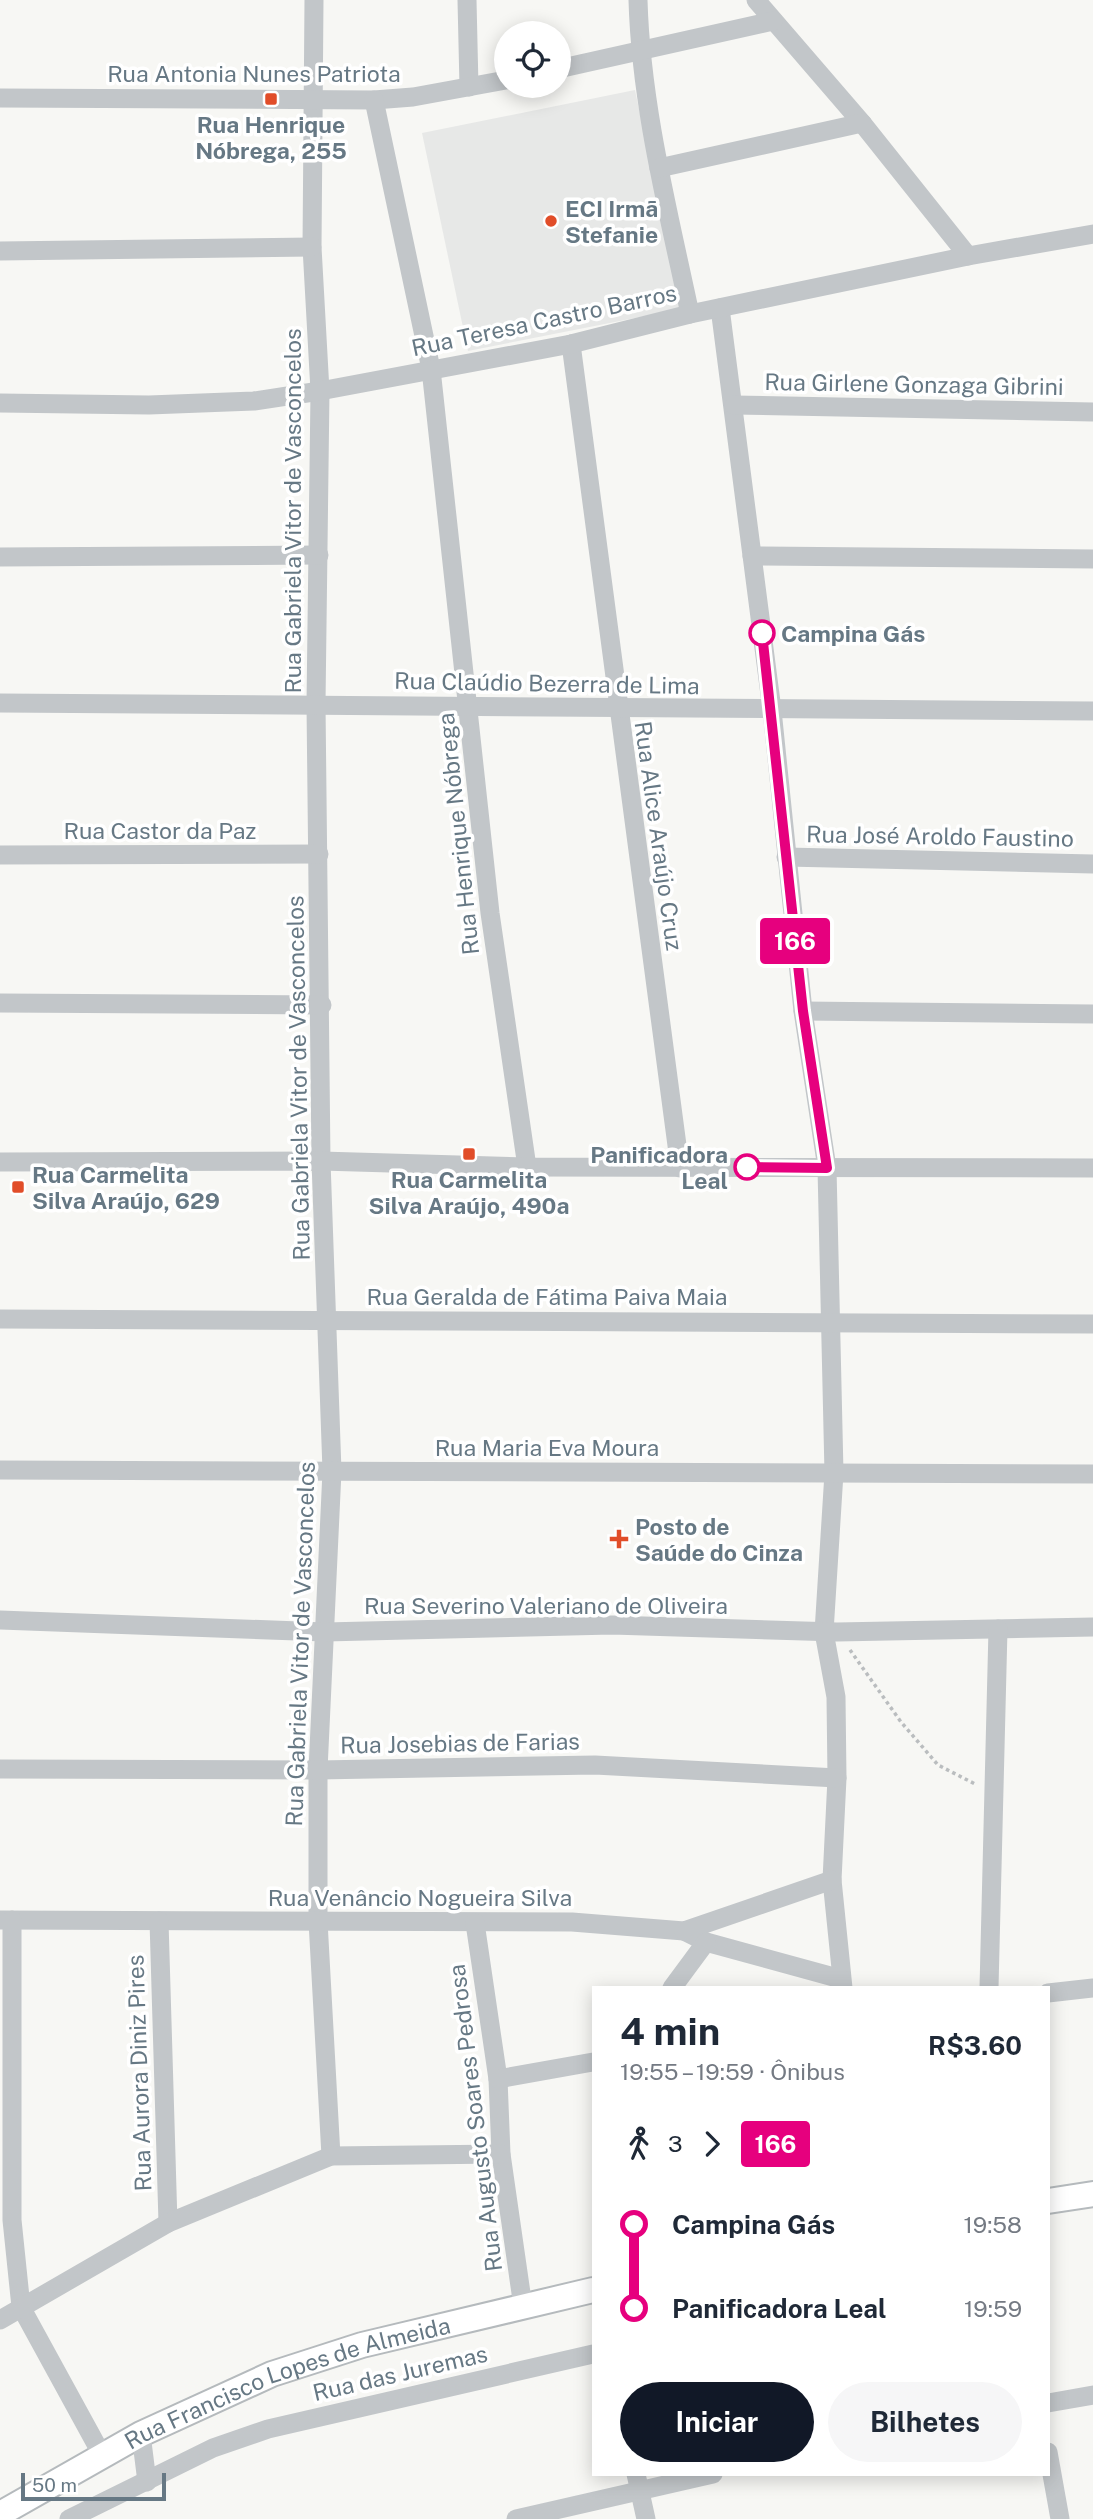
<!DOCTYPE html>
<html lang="pt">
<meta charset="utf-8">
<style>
:root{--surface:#fff;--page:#f6f6f7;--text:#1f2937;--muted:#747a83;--accent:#111827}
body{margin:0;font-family:"Public Sans",sans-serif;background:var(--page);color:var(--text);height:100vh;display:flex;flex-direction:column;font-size:26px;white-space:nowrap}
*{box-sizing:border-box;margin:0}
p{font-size:23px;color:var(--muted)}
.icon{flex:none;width:38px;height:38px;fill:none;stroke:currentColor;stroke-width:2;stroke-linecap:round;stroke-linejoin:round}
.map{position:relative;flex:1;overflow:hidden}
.drawer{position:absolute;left:592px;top:1986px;width:458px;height:490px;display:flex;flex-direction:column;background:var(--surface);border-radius:0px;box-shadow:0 4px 18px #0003}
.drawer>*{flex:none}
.badge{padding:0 14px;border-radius:5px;font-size:24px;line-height:46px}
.buttons{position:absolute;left:494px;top:21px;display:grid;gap:14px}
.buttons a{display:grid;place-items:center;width:77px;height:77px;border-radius:50%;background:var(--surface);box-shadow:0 4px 18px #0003;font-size:35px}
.scale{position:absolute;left:21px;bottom:18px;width:145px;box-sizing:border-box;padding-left:7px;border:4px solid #667884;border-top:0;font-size:19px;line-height:24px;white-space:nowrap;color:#667884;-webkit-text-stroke:5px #fff;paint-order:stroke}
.map>.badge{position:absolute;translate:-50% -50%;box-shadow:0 0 0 4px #fff}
.legs{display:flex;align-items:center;gap:10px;height:77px;padding:0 28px;font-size:23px}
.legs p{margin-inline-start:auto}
.summary{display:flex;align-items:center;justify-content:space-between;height:119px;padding:0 28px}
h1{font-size:38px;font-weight:700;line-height:52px}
.cta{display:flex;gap:14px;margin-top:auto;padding:14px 28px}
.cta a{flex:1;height:80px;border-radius:42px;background:var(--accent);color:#fff;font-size:28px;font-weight:700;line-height:80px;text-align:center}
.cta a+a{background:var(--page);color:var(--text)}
ul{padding:0 28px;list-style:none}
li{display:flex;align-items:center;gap:24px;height:84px;font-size:26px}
li i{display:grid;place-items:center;width:10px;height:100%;margin:0 9px;background:currentColor}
li i::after{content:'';width:18px;height:18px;margin:-9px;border:5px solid;border-radius:50%;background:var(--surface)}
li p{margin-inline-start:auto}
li:first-child i{background:linear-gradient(#0000 50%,currentColor 0)}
li:last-child i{background:linear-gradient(currentColor 50%,#0000 0)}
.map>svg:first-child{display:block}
.built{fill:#e7e8e7}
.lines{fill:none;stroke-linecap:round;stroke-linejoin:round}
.major-casing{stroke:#b5babd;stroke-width:28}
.path{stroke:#babdbf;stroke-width:3.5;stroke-dasharray:3.5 3.5;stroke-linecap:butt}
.minor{stroke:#c2c6c9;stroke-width:19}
.major{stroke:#fff;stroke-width:24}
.line-1-casing{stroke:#fff;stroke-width:16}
.line-1{stroke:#e6007e;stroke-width:10}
.poi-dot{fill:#e14d29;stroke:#fff;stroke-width:2.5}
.stop-1-dot{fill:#fff;stroke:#e6007e;stroke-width:3.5}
.labels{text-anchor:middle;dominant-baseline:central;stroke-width:7;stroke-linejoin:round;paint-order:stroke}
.street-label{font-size:23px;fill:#667884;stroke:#fff}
.poi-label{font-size:23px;font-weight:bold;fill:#667884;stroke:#fff;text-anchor:start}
.stop-label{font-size:23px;font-weight:bold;fill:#667884;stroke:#fff;text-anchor:start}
</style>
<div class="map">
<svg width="1093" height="2519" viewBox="0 0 1093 2519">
<rect width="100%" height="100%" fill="#f7f7f4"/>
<path class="built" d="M 635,90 L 681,309 L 468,351 L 422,133 Z"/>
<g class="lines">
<defs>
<g id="major">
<path d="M 1048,2201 L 1093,2194"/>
<path id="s1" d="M 0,2514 L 141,2434 L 272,2374 L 362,2345 L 593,2290"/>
</g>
</defs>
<use href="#major" class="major-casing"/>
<path class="path" d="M 850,1650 L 901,1722 L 938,1765 L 977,1785"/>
<g class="minor">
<path d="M 314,0 L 312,247 L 320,391 L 316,704 L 321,1161 L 332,1471 L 318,1770 L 318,1921 L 331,2156"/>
<path d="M 467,0 L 469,87"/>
<path d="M 638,0 C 641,106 668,210 690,314"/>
<path d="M 756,0 L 862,123 L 968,256"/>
<path d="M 558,69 L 773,21"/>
<path d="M 0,98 L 374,100 L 413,97 L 506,80"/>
<path d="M 374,100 L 431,369 L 490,913 L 527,1167"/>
<path d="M 659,168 L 862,123"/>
<path d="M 0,251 L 312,247"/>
<path d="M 720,308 L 772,710 L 803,1011 L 827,1168 L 834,1473 L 824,1632 L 836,1697 L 837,1778 L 832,1880 L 843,1988"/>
<path d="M 571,344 L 680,1168"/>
<path d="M 0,403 L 149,405 L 254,401 L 320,391 L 571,344 L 690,314 L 968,256 L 1093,234"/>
<path d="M 734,405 L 1093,412"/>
<path d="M 752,556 L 1093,559"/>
<path d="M 0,557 L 319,555"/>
<path d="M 0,703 L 1093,711"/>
<path d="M 0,855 L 319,854"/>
<path d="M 786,857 L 1093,864"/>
<path d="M 0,1003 L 322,1005"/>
<path d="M 803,1011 L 1093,1014"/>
<path d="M 0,1162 L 321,1161 L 527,1167 L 1093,1168"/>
<path d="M 0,1319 L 1093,1324"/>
<path d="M 0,1470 L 1093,1474"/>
<path d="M 0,1620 L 325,1632 L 612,1625 L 837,1632 L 1093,1627"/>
<path d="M 0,1769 L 318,1770 L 595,1765 L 837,1778"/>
<path d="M 0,1920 L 572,1922 L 684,1931 L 832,1880"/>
<path d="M 12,1920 L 12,2220 L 21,2307 L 102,2455"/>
<path d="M 159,1921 L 168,2223"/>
<path d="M 475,1923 L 498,2079 L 501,2154 L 523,2307"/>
<path d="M 684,1931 L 706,1942 L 841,1979"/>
<path d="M 672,1988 L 706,1942"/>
<path d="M 989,1988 L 998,1629"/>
<path d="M 1048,1993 L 1093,1988"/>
<path d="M 498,2079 L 593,2062"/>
<path d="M 0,2320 L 168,2223 L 331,2156 L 501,2154"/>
<path d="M 1048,2403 L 1093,2395"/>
<path d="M 141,2434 L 147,2482"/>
<path d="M 1048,2452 L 1060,2519"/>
<path d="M 636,2474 L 646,2519"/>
<path d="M 69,2519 L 213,2448 L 268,2429 L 593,2354"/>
<path d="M 516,2519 L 713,2474"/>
</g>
<use href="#major" class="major"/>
</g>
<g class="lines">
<defs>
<path id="line-1" d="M 747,1167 L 827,1168 L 803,1011 L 762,633"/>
</defs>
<use href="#line-1" class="line-1-casing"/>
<use href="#line-1" class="line-1"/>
</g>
<g class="poi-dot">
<rect x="264" y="92" width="14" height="14" rx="3.5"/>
<circle cx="551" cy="221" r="7"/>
<rect x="462" y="1147" width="14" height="14" rx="3.5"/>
<rect x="11" y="1180" width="14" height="14" rx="3.5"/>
<path d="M615.5 1528.5h7v7h7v7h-7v7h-7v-7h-7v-7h7z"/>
</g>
<g class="stop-1-dot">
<circle cx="762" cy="633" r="12"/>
<circle cx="747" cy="1167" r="12"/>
</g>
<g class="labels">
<g class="street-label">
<text x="254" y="73">Rua Antonia Nunes Patriota</text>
<text transform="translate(544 320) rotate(-12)">Rua Teresa Castro Barros</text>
<text transform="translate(914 384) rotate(1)">Rua Girlene Gonzaga Gibrini</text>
<text transform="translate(292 511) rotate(-90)">Rua Gabriela Vitor de Vasconcelos</text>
<text transform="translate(547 683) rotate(1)">Rua Claúdio Bezerra de Lima</text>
<text x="160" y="830">Rua Castor da Paz</text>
<text transform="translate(458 834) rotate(-96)">Rua Henrique Nóbrega</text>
<text transform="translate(659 836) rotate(82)">Rua Alice Araújo Cruz</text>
<text transform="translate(940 836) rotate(1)">Rua José Aroldo Faustino</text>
<text transform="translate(298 1078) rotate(-91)">Rua Gabriela Vitor de Vasconcelos</text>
<text x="547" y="1296">Rua Geralda de Fátima Paiva Maia</text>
<text x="547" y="1447">Rua Maria Eva Moura</text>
<text x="546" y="1605">Rua Severino Valeriano de Oliveira</text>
<text transform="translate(300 1644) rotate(-88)">Rua Gabriela Vitor de Vasconcelos</text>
<text transform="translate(460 1743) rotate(-1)">Rua Josebias de Farias</text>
<text x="420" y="1897">Rua Venâncio Nogueira Silva</text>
<text transform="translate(139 2073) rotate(-92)">Rua Aurora Diniz Pires</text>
<text transform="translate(475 2118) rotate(-97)">Rua Augusto Soares Pedrosa</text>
<text transform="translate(400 2373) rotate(-13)">Rua das Juremas</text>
<text stroke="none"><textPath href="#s1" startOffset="318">Rua Francisco Lopes de Almeida</textPath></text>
</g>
<g class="poi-label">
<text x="271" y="124" text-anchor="middle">Rua Henrique<tspan x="271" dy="26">Nóbrega, 255</tspan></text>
<text x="565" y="208">ECI Irmã<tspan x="565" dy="26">Stefanie</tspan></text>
<text x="32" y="1174">Rua Carmelita<tspan x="32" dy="26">Silva Araújo, 629</tspan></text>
<text x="469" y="1179" text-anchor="middle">Rua Carmelita<tspan x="469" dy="26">Silva Araújo, 490a</tspan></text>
<text x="635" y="1526">Posto de<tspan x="635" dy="26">Saúde do Cinza</tspan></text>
</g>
<g class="stop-label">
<text x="781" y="633">Campina Gás</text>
<text x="728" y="1154" text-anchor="end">Panificadora<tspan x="728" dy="26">Leal</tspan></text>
</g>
</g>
</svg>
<div class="buttons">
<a><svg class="icon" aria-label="locate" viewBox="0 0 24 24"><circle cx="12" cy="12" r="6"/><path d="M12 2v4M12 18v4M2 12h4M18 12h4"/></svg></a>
</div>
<div class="scale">50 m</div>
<b class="badge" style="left:795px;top:941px;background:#e6007e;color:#fff">166</b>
<section class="drawer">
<div class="summary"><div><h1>4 min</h1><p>19:55 – 19:59 · Ônibus</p></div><b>R$3.60</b></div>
<div class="legs"><svg class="icon" aria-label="walk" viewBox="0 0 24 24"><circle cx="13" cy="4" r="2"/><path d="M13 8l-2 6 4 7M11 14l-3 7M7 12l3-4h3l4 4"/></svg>3<svg class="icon" aria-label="forward" viewBox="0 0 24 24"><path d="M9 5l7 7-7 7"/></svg><b class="badge" style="background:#e6007e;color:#fff">166</b></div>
<ul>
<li><i style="color:#e6007e"></i><b>Campina Gás</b><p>19:58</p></li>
<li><i style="color:#e6007e"></i><b>Panificadora Leal</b><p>19:59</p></li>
</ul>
<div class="cta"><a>Iniciar</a><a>Bilhetes</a></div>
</section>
</div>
